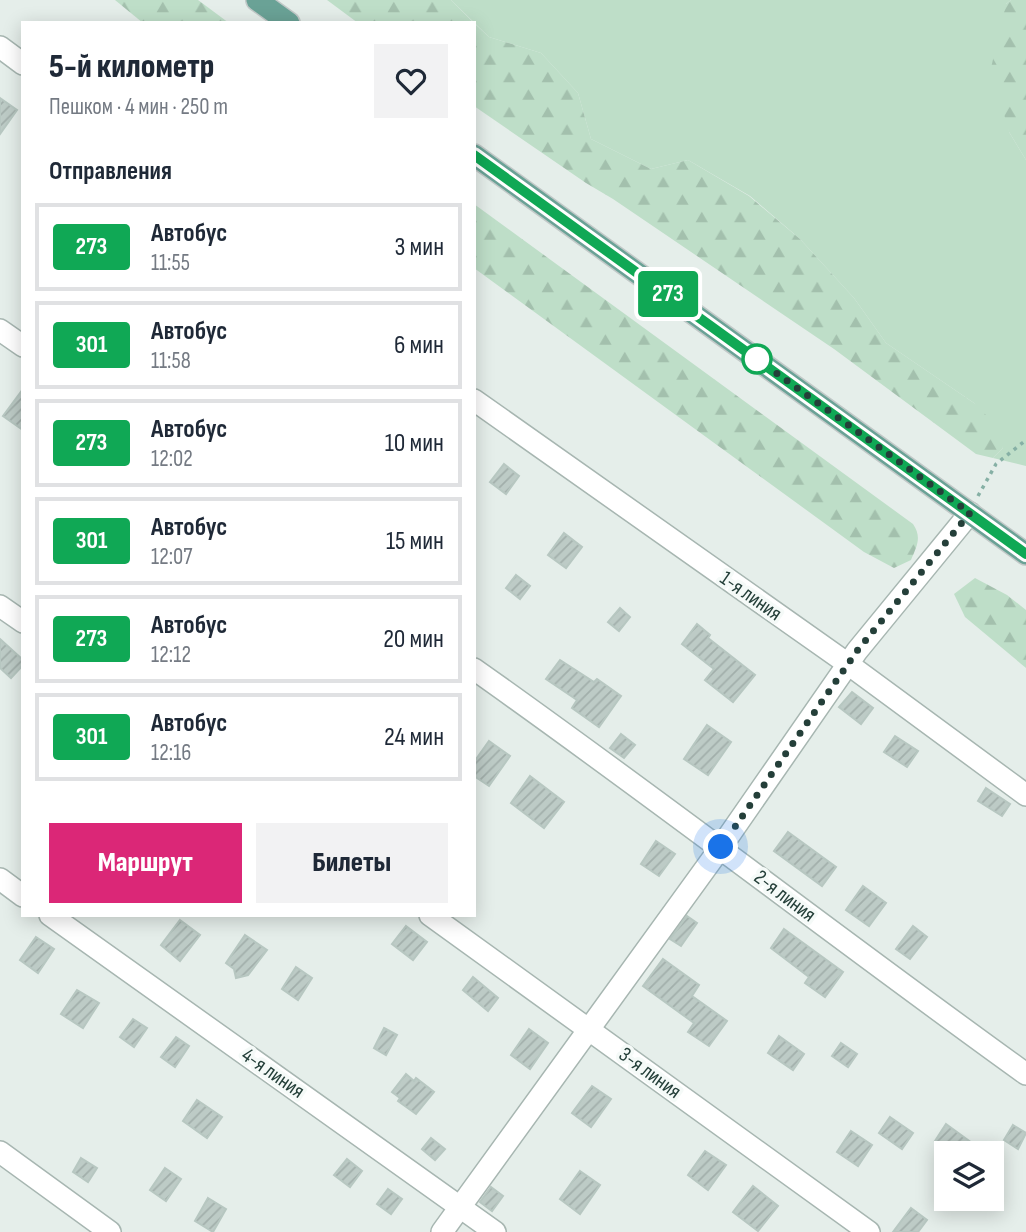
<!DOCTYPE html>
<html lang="ru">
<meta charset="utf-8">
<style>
:root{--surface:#fff;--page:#f2f2f3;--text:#1f2937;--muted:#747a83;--line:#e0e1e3;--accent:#db2777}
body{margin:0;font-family:"Sofia Sans Condensed",sans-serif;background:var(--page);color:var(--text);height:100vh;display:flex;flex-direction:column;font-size:26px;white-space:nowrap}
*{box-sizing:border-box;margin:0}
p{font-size:23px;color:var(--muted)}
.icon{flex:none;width:38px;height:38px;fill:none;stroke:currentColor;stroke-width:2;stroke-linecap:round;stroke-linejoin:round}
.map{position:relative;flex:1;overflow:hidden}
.panel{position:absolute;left:21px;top:21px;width:455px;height:896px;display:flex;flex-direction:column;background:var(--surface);border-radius:0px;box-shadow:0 4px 18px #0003}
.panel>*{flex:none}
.badge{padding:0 14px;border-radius:5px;font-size:24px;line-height:46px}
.buttons{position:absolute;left:934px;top:1141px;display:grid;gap:14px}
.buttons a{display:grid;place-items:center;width:70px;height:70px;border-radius:0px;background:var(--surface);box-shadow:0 4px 18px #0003;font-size:35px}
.you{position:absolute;width:35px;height:35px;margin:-18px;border:5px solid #fff;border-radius:50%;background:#1a73e8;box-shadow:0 0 0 10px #1a73e833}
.map>.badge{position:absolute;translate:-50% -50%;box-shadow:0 0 0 4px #fff}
h2{padding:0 28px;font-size:26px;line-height:63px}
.round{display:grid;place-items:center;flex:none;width:74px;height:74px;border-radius:0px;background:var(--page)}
.overview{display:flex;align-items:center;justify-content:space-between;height:119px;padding:0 28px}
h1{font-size:33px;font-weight:800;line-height:52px}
.cta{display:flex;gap:14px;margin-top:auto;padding:14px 28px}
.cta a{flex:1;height:80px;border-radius:0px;background:var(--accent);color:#fff;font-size:28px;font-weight:800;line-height:80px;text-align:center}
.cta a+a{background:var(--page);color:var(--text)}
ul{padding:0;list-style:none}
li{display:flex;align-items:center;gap:21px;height:88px;margin:0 14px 10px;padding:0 14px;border:4px solid var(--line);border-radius:0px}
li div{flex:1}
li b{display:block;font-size:26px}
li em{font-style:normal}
li .badge{min-width:77px;font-weight:700;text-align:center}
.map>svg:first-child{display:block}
.grass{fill:#bedec8}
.forest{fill:url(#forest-firs)}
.building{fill:url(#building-hatch);stroke:#b7c7c1;stroke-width:2}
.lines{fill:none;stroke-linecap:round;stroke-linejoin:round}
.minor-casing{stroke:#a7b6b1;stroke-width:24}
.major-casing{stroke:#c2c9c8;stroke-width:24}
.path{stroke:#86b0a5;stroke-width:3.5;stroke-dasharray:3.5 5;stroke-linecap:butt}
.minor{stroke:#fff;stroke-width:21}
.major{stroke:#6aa296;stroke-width:21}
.line-casing{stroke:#fff;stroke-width:16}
.line{stroke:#10a855;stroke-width:10}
.walk{stroke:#243f39;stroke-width:7;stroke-dasharray:0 12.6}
.stop-dot{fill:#fff;stroke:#10a855;stroke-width:3.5}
.labels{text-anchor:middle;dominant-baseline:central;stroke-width:7;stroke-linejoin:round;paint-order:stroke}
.street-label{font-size:21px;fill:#243f39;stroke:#f5faf8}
</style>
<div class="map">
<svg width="1026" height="1232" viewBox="0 0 1026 1232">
<defs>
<pattern id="forest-firs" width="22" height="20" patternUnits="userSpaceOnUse" patternTransform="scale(1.75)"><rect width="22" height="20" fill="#bedec8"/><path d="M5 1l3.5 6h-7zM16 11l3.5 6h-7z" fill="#a3c0ad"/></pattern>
<pattern id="building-hatch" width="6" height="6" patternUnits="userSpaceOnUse" patternTransform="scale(1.75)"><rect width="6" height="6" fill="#bdcbc6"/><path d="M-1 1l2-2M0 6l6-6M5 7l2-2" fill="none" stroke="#a2afab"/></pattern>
</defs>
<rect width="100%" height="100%" fill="#e5eeea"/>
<path class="grass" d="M 451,0 L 1011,0 L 1006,4 L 1009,132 L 1026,160 L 1026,466 L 993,458 L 1003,448 L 974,403 L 886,343 L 854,298 L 800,239 L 750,196 L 688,160 L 651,169 L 591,139 L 578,93 L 541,53 L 489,37 Z"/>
<g class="forest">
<path d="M 115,0 L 198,0 L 229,23 L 143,23 Z"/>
<path d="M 327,0 L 451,0 L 474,23 L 358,23 Z"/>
<path d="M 1011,0 L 1026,0 L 1026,160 L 1009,132 L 991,68 L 1006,4 Z"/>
<path d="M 474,23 L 489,37 L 541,53 L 578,93 L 591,139 L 651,169 L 688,160 L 749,196 L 800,239 L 854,298 L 886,343 L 974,403 L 998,427 L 1003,448 L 993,458 L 976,454 L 834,349 L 613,199 L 586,183 L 474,106 Z"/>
<path d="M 474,204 L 913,524 C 922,537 917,546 911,560 L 894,568 L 864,552 L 474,268 Z"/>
<path d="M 975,578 L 1007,595 L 1026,610 L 1026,668 L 965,617 L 954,594 Z"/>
</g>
<g class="building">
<path d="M 0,98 L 17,110 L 0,134 Z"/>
<path d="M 23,389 L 23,430 L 3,416 Z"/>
<path d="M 504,464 L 519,476 L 506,494 L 490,482 Z"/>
<path d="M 564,533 L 582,547 L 566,568 L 548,555 Z"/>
<path d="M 516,575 L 530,586 L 520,599 L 506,588 Z"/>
<path d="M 620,608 L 630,617 L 619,631 L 608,622 Z"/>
<path d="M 697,624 L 710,635 L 708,638 L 755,675 L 733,702 L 705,680 L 714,669 L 682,644 Z"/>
<path d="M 0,639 L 23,660 L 23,665 L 11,678 L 0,668 Z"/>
<path d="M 560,660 L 594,682 L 597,679 L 621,696 L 599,727 L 572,708 L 577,700 L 546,679 Z"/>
<path d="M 852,692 L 873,708 L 861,724 L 839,707 Z"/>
<path d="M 707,725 L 731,742 L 708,775 L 684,759 Z"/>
<path d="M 621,734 L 635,745 L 624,758 L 610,748 Z"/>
<path d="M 895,736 L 918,751 L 907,767 L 884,752 Z"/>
<path d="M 489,741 L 510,756 L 489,786 L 474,776 L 474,762 Z"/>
<path d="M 530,776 L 564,802 L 544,828 L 511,803 Z"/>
<path d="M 986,788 L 1010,804 L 1002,816 L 978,801 Z"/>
<path d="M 788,832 L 836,867 L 822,886 L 774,851 Z"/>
<path d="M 656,841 L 675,854 L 659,876 L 641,864 Z"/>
<path d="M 863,886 L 886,903 L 869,926 L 846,910 Z"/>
<path d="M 687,916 L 697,923 L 681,946 L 670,939 Z"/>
<path d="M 180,920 L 200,935 L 180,961 L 161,945 Z"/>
<path d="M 406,926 L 427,942 L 413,960 L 392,944 Z"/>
<path d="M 913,926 L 927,937 L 910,959 L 896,949 Z"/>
<path d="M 784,929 L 843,972 L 825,997 L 805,983 L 809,977 L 771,948 Z"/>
<path d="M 245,935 L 267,950 L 248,975 L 236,978 L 234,969 L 226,963 Z"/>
<path d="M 36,937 L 54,949 L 38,973 L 20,960 Z"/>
<path d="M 663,959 L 699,985 L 692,996 L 727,1021 L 709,1046 L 688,1032 L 694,1023 L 643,986 Z"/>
<path d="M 296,967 L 312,978 L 298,1000 L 282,989 Z"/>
<path d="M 473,977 L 498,998 L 488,1011 L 463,990 Z"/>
<path d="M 77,990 L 99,1003 L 83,1028 L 61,1014 Z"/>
<path d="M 133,1019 L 147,1028 L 134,1047 L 120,1037 Z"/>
<path d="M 384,1028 L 397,1035 L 386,1055 L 374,1048 Z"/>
<path d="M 529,1029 L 548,1043 L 530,1069 L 511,1055 Z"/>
<path d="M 779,1036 L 804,1054 L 793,1070 L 768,1053 Z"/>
<path d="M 176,1037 L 189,1046 L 175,1067 L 161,1057 Z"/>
<path d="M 841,1043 L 857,1054 L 848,1067 L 832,1056 Z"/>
<path d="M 406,1074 L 414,1081 L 416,1078 L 434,1092 L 416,1114 L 398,1101 L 400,1098 L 392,1092 Z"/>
<path d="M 592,1086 L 611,1099 L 591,1127 L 572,1113 Z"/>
<path d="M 197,1100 L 222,1117 L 207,1138 L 183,1121 Z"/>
<path d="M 890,1117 L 913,1133 L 902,1149 L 879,1133 Z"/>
<path d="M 946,1124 L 972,1143 L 965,1153 L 953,1153 L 935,1141 Z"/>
<path d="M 1013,1125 L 1026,1133 L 1018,1149 L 1004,1140 Z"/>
<path d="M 851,1131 L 872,1145 L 858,1166 L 837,1152 Z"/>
<path d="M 431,1138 L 445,1149 L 435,1160 L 422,1149 Z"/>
<path d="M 705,1151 L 726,1165 L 708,1190 L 688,1175 Z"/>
<path d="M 81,1158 L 97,1168 L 88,1182 L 73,1172 Z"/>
<path d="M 347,1159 L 362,1171 L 350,1187 L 334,1175 Z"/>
<path d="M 165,1168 L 181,1179 L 166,1201 L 150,1190 Z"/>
<path d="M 580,1171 L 600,1185 L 580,1214 L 560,1199 Z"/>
<path d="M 753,1186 L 778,1206 L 758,1231 L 733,1212 Z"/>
<path d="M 491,1187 L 503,1196 L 492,1211 L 480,1202 Z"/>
<path d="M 388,1189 L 402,1199 L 391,1214 L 377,1204 Z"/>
<path d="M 208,1198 L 226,1209 L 213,1232 L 195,1221 Z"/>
<path d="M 911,1208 L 927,1220 L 918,1232 L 893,1232 Z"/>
</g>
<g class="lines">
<defs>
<g id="minor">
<path d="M 0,47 L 23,64"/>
<path d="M 0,330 L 23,346"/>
<path d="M 474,400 L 848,664 L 1026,795"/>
<path d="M 0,606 L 23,622"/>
<path d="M 474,669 C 661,801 841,941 1026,1074"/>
<path d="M 0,879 L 23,896"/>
<path d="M 50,915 L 495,1232"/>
<path d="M 430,915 L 869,1232"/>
<path d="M 0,1152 L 110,1232"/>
<path d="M 442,1232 L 721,847 L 857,651 L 970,513"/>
</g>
<g id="major">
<path d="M 257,0 L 289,23"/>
<path d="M 474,155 L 1026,554"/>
</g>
</defs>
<use href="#minor" class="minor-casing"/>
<use href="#major" class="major-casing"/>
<path class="path" d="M 978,496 L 996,464 L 1026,440"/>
<use href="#minor" class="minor"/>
<use href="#major" class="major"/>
</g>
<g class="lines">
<defs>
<path id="line" d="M 474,155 L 1026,554"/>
</defs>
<use href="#line" class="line-casing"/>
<use href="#line" class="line"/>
<path class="walk" d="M 721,847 L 857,651 L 970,513 L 757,359"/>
</g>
<circle class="stop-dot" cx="757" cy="359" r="14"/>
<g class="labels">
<g class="street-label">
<text transform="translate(751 596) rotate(35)">1-я линия</text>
<text transform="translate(785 896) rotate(37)">2-я линия</text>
<text transform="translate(273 1073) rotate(35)">4-я линия</text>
<text transform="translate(650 1073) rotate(36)">3-я линия</text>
</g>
</g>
</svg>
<div class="buttons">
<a><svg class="icon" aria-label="layers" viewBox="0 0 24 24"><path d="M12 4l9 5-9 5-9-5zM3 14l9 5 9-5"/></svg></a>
</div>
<div class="you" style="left:721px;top:847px"></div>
<b class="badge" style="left:668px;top:294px;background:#10a855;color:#fff">273</b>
<section class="panel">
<div class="overview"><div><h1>5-й километр</h1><p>Пешком · 4 мин · 250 m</p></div><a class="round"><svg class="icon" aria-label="heart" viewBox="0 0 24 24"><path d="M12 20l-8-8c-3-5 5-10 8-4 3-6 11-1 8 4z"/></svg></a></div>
<h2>Отправления</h2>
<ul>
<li><span class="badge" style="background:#10a855;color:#fff">273</span><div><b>Автобус</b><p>11:55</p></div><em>3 мин</em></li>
<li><span class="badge" style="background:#10a855;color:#fff">301</span><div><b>Автобус</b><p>11:58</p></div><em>6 мин</em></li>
<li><span class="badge" style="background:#10a855;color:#fff">273</span><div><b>Автобус</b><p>12:02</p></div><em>10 мин</em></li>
<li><span class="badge" style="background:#10a855;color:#fff">301</span><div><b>Автобус</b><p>12:07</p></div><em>15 мин</em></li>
<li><span class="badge" style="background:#10a855;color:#fff">273</span><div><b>Автобус</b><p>12:12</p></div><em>20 мин</em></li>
<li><span class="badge" style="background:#10a855;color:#fff">301</span><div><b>Автобус</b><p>12:16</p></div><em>24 мин</em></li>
</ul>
<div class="cta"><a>Маршрут</a><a>Билеты</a></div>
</section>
</div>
